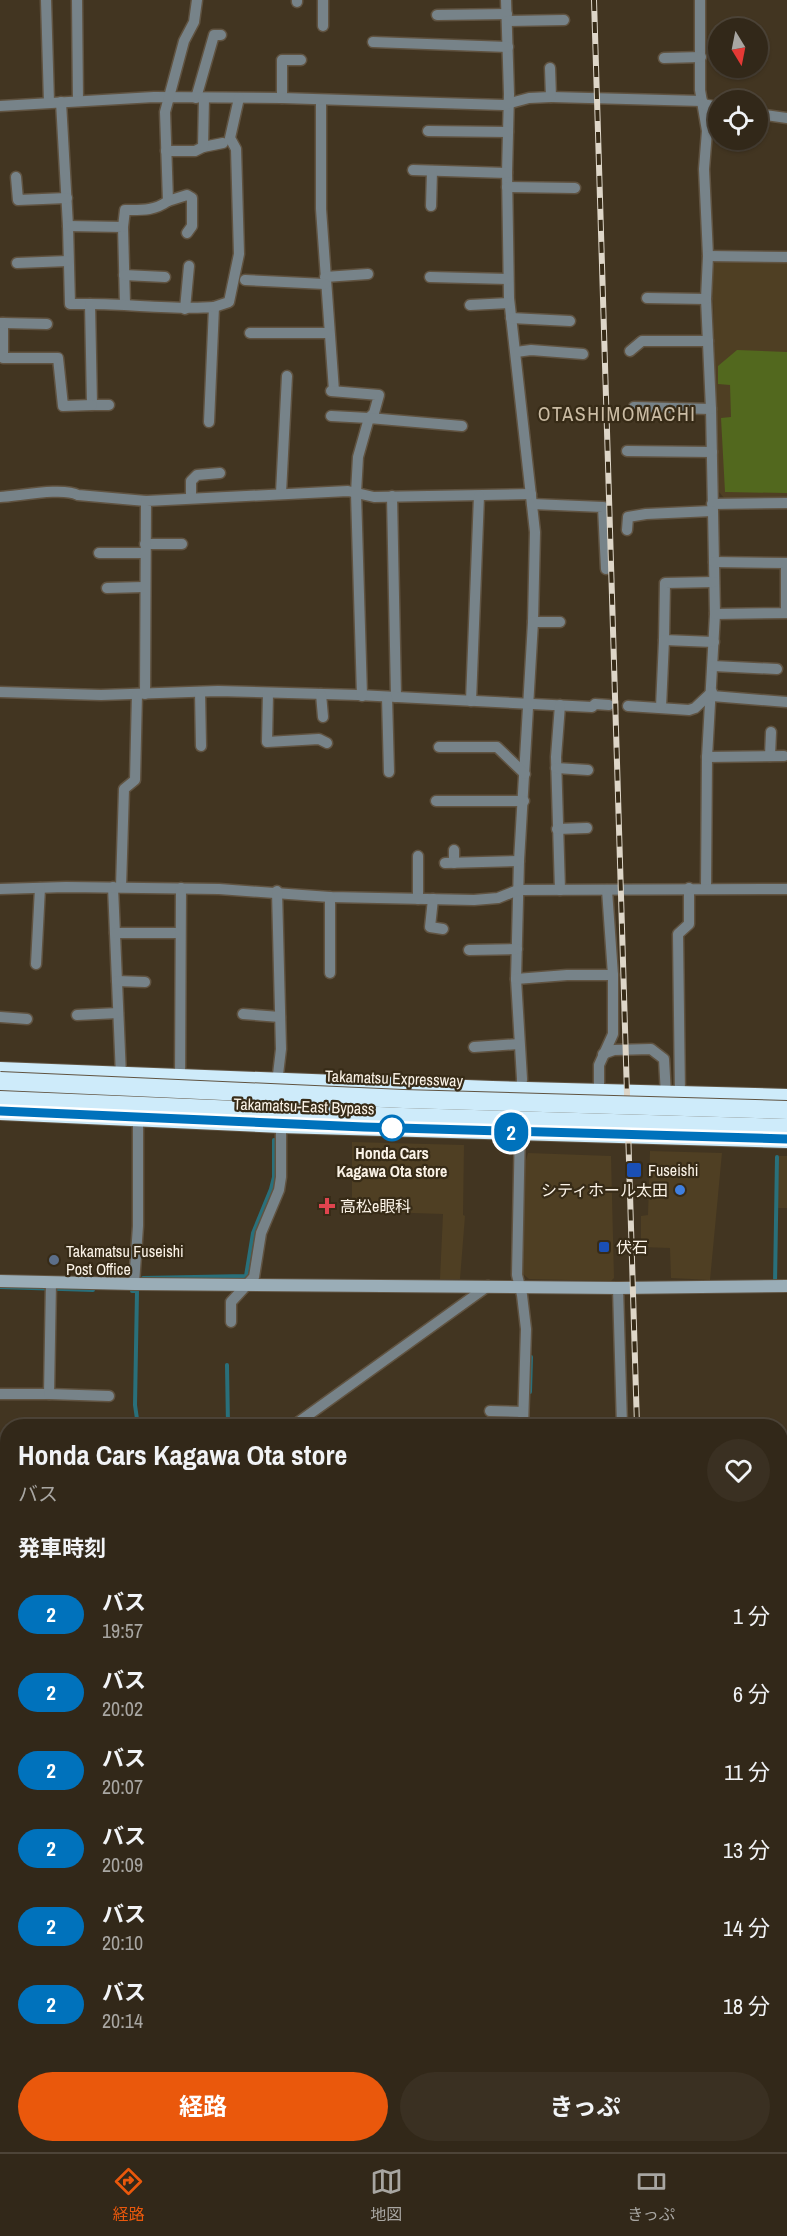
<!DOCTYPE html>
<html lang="ja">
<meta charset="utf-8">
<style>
:root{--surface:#322819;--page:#3a3022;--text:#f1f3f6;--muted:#a8a6a2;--line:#4d4438;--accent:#ea580c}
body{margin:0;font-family:"Archivo Narrow","Noto Sans JP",sans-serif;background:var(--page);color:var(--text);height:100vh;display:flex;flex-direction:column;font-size:22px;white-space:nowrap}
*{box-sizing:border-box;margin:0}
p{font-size:20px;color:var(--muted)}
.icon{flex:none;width:33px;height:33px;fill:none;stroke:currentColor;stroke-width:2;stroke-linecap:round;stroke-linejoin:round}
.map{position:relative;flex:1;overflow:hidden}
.side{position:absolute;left:0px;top:1419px;width:788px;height:734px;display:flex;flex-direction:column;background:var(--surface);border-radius:24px 24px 0 0;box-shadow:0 2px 4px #0004,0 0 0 2px var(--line)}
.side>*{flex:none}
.badge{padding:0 12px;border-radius:20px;font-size:21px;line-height:39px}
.needle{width:39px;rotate:170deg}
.fabs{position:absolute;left:708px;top:18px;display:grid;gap:12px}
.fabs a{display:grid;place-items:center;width:60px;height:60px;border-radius:50%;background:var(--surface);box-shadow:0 2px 4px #0004,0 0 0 2px var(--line);font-size:30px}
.map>.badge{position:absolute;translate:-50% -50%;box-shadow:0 0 0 3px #fff}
h2{padding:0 18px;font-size:22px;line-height:54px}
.round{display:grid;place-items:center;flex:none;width:63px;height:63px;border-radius:32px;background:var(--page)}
.overview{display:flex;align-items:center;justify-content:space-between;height:102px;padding:0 18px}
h1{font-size:28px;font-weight:700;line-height:45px}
.action{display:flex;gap:12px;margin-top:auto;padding:12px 18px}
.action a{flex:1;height:69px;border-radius:36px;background:var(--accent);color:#fff;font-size:24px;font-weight:700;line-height:69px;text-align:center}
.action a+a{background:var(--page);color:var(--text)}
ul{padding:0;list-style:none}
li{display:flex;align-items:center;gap:18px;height:78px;padding:0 18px}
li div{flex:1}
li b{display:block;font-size:22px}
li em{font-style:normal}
li .badge{min-width:66px;font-weight:700;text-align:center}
.tabs{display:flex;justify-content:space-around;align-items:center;height:84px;border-top:2px solid var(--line);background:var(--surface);font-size:16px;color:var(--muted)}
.tabs a{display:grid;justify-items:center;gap:3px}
.tabs .active{color:var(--accent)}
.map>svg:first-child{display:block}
.built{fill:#4f3f23}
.green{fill:#52681e}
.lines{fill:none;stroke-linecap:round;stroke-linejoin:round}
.stream{stroke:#29707b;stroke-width:4}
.street-tunnel{stroke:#5e523f;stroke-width:10;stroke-dasharray:10 5;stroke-linecap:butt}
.street-casing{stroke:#605341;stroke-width:13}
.secondary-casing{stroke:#605341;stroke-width:14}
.highway-casing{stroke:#605341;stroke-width:20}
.street{stroke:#778389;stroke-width:10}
.secondary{stroke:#9aadb7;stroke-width:12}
.highway{stroke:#ceebfa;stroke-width:18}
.rail-casing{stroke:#ded6c8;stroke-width:6}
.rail{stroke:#372b17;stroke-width:4;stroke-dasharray:11;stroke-linecap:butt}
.highway-bridge-casing{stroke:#605341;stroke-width:20;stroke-linecap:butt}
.highway-bridge{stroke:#ceebfa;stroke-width:18}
.line-casing{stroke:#fff;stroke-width:14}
.line{stroke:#0072bc;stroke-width:9}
.stop-dot{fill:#fff;stroke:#0072bc;stroke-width:3}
.transit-dot{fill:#1a4fb4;stroke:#372b17;stroke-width:2}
.shop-dot{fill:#3f7fe0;stroke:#372b17;stroke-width:2}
.health-dot{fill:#e0444e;stroke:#372b17;stroke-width:2}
.service-dot{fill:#5c6f8a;stroke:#372b17;stroke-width:2}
.labels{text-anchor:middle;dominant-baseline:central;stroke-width:4.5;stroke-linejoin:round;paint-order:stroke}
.street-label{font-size:16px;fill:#fbf3e7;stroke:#372b17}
.stop-label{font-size:16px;font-weight:bold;fill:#fbf3e7;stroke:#372b17}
.poi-label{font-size:16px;fill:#fbf3e7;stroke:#372b17;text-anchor:start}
.quarter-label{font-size:20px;letter-spacing:1.5px;fill:#cbbca4;stroke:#372b17}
</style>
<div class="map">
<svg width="787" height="2152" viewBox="0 0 787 2152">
<rect width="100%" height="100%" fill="#423521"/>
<g class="built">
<path d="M 718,260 L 787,261 L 787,498 L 724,498 L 719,492 L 712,266 Z"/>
<path d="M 352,1142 L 464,1145 L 463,1215 L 465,1216 L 460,1279 L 440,1279 L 443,1214 L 352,1211 Z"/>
<path d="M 650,1151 L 722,1153 L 710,1280 L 671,1278 L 670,1248 L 641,1247 L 641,1216 L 648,1215 Z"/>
<path d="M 528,1153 L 611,1156 L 614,1278 L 611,1281 L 529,1279 L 523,1274 L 524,1167 Z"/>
<path d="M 779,1156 L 787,1156 L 787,1208 L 777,1208 Z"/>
<path d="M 0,1679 L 8,1679 L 7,1865 L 0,1865 Z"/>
<path d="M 780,1940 L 787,1940 L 787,2033 L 780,2034 L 783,2072 L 780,2072 Z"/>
</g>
<path class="green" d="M 737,350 L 787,352 L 787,493 L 725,492 L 721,418 L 731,417 L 730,385 L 718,384 L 718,366 Z"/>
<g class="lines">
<g class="stream">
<path d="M 143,1278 L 246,1276 L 253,1233 L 271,1189 L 274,1177 L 274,1140"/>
<path d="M 775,1284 L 777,1157"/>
<path d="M 0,1287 L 93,1290"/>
<path d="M 132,1291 L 137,1291 L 135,1405 L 138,1426"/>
<path d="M 227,1365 L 228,1426"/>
<path d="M 530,1392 L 531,1357"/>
<path d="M 517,1426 L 518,1414"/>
<path d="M 138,2145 L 138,2152"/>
<path d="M 334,2152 L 334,2145"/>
</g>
<path class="street-tunnel" d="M 609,705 L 628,706"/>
<defs>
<g id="street">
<path d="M 46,0 L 49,102"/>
<path d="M 77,0 L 78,101"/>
<path d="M 506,0 L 509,94 L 507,173 L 509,298 L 535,532 L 533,622 L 519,861 L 516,979 L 522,1079 L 521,1095"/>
<path d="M 700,0 L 700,90 L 707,131 L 704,169 L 708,256 L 706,299 L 711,409 L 715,614 L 707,757 L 706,888"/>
<path d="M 297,2 L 297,0"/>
<path d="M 437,15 L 507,14"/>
<path d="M 507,21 L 564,20"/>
<path d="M 323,26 L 323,0"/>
<path d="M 373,42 L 508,47"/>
<path d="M 664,58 L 701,57"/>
<path d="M 551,97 L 702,101"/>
<path d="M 196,98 L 214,35 L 221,35"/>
<path d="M 282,98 L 282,60 L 301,60"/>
<path d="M 321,101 L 321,209 L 334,391"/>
<path d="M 61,102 L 68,226 L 70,304 L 90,304 L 92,405 L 109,405"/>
<path d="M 703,104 L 718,107"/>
<path d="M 0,106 L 154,97 L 282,98 L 503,105 L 529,98 L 551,97 L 550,68"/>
<path d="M 758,114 L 787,118"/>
<path d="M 428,131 L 508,132"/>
<path d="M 203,147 L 223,143"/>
<path d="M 166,151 L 195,151 L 203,147 L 204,98"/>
<path d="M 413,170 L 507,173"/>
<path d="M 16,177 L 18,200 L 67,198"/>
<path d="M 507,187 L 575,188"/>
<path d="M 168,201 L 187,195 L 192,198 L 192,226 L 187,233"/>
<path d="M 431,206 L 432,171"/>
<path d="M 68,226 L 123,227 L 125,304"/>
<path d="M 123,227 L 125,210 C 142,210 154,211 168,201 L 165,112 L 184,41 L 194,22 L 197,0"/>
<path d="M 708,256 L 787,257"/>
<path d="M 17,263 L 68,261"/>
<path d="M 124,275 L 165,277"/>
<path d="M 325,277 L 368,274"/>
<path d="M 430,277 L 508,279"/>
<path d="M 245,280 L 325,284"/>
<path d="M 647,298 L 706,299"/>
<path d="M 90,304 C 132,304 172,310 214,307 L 209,422"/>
<path d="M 470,305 L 509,303"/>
<path d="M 214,307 L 229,302 L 239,254 L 236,149 L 230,138 L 239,98"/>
<path d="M 185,309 L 189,266"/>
<path d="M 511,318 L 570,321"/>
<path d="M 0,323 L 3,323 L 3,358 L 58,358 L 63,406 L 92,405"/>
<path d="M 3,323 L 47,324"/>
<path d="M 250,333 L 329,333"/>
<path d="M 630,351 L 642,341 L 708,341"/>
<path d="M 516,352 L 531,350 L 583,354"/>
<path d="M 634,407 L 711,409"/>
<path d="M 331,416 L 369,418 L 374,413 L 379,395 L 331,391"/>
<path d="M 627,451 L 712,452"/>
<path d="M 281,493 L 287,376"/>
<path d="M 392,496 L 396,697"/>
<path d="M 0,497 C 19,496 63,487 78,495 L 146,501"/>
<path d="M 191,498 L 191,481 L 197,475 L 220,473"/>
<path d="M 532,504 L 603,507 L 606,569"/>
<path d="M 712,504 L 787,503"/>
<path d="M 627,530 L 628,517 L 646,514 L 712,511"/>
<path d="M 145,544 L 182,544"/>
<path d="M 99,553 L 145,553"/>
<path d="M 714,562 L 786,563 L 786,613 L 715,614"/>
<path d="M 107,588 L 144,587"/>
<path d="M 533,622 L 560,622"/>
<path d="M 714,642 L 664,640 L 665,583 L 714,582"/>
<path d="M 713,666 L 777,669"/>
<path d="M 0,692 L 101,695 L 218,691 L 358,695 L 592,707 L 595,704 L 609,705"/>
<path d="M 200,692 L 201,746"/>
<path d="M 268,693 L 267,742 L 319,739 L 327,743"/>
<path d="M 145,694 L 146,501 L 348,491 L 374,497 L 531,494"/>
<path d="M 321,694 L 323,717"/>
<path d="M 362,696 L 356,493 L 358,457 L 369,418 L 462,426"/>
<path d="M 712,696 L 787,702"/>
<path d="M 387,697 L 389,772"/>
<path d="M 471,701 L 479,496"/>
<path d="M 560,705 L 556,757 L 560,890"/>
<path d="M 628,706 L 689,710 L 695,708 L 712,692"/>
<path d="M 661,707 L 664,640"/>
<path d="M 439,747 L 497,747 L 525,774"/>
<path d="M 770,756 L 771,732"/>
<path d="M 707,757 L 784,756"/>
<path d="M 556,768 L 588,770"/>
<path d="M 436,801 L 524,801"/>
<path d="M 557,829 L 587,828"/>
<path d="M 454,850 L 454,863"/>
<path d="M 418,856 L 418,899"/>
<path d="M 445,863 L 519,861"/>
<path d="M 113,887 L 121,1076"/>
<path d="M 121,887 L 124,789 L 135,780 L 137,694"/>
<path d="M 0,889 L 66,887 L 219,889 L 330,897 L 474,900 L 498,898 L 518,890 L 787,889"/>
<path d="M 277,891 L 281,1049 L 277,1083"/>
<path d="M 433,899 L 430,927 L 443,929"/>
<path d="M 115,933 L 180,933"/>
<path d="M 469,950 L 517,949"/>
<path d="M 36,964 L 40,888"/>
<path d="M 330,973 L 330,897"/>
<path d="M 516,979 L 567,975 L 613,975"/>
<path d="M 117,981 L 145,982"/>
<path d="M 243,1014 L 280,1017"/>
<path d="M 77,1015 L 118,1013"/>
<path d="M 0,1017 L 27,1019"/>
<path d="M 474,1047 L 519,1044"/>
<path d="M 603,1054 L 614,1050 L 651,1049 L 664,1059 L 666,1095"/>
<path d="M 180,1079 L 181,888"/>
<path d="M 599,1093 L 599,1065 L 613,1034 L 613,975 L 607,890"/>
<path d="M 680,1095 L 678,934 L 689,924 L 689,888"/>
<path d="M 520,1126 L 517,1275 L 522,1295 L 526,1329 L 523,1426"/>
<path d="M 134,1284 L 138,1226 L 138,1118"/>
<path d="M 618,1288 L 622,1426"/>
<path d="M 231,1322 L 231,1302 L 254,1277 L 261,1233 L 279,1190 L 281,1177 L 281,1124"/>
<path d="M 0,1394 L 49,1394 L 51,1282"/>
<path d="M 49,1394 L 109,1396"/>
<path d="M 490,1411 L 523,1412"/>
<path d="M 293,1426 L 488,1286"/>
<path d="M 0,1466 L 8,1467"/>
<path d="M 780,1489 L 787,1489"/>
<path d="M 0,1561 L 8,1562"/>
<path d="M 4,1591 L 8,1591"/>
<path d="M 780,1687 L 787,1687"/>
<path d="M 0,1871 L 8,1871"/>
<path d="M 780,2075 L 787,2075"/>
<path d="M 0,2082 L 8,2083"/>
<path d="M 148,2145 L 148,2152"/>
<path d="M 408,2145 L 408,2152"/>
<path d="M 530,2145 L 531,2152"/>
<path d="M 645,2145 L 645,2152"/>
<path d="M 673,2145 L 674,2152"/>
<path d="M 365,2146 L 365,2152"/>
</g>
<path id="secondary" d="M 0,1281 L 134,1284 L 618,1288 L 787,1286"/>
<g id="highway">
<path d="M 0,1071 L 492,1090 L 787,1098"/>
<path d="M 0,1111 L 281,1124 L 787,1139"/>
</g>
</defs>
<use href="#street" class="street-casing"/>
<use href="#secondary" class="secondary-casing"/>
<use href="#highway" class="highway-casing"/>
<use href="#street" class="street"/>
<use href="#secondary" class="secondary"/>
<use href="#highway" class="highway"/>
<defs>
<g id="rail">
<path d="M 594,0 L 637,1426"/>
<path d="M 666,2145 L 666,2152"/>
</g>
</defs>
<use href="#rail" class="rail-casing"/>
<use href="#rail" class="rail"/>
<defs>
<g id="highway-bridge">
<path d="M 0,1081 L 403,1099 L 787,1110"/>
<path d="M 0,1100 L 403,1117 L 787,1128"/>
</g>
</defs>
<use href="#highway-bridge" class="highway-bridge-casing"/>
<use href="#highway-bridge" class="highway-bridge"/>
</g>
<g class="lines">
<defs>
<path id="line" d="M 0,1111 L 364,1127 L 787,1139"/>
</defs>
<use href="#line" class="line-casing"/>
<use href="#line" class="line"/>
</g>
<circle class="stop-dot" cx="392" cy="1128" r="12"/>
<g class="transit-dot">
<rect x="626" y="1162" width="16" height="16" rx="3"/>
<rect x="598" y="1241" width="12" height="12" rx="3"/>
</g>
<circle class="shop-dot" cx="680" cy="1190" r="6"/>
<path class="health-dot" d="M324 1197h6v6h6v6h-6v6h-6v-6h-6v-6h6z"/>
<circle class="service-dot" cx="54" cy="1260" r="6"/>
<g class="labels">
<g class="street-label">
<text transform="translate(394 1078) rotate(2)">Takamatsu Expressway</text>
<text transform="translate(304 1106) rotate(2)">Takamatsu-East Bypass</text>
</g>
<g class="stop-label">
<text x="392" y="1153">Honda Cars<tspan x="392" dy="18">Kagawa Ota store</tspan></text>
</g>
<g class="poi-label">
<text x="648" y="1170">Fuseishi</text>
<text x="668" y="1190" text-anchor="end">シティホール太田</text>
<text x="340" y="1206">高松e眼科</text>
<text x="616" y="1247">伏石</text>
<text x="66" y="1251">Takamatsu Fuseishi<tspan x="66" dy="18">Post Office</tspan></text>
</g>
<g class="quarter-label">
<text x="617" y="413">OTASHIMOMACHI</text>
</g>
</g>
</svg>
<div class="fabs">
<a><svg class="needle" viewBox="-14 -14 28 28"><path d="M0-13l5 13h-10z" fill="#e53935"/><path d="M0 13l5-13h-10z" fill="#a8a6a2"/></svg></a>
<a><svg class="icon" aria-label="locate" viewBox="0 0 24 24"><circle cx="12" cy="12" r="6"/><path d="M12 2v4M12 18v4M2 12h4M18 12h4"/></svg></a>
</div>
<b class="badge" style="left:511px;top:1132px;background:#0072bc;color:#fff">2</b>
<section class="side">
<div class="overview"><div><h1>Honda Cars Kagawa Ota store</h1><p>バス</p></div><a class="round"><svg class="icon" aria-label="heart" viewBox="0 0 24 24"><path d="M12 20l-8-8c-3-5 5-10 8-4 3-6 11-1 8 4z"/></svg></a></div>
<h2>発車時刻</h2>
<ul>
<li><span class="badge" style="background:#0072bc;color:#fff">2</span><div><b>バス</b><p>19:57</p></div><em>1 分</em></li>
<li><span class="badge" style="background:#0072bc;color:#fff">2</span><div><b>バス</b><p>20:02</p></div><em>6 分</em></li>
<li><span class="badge" style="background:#0072bc;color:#fff">2</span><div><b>バス</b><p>20:07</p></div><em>11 分</em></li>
<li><span class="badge" style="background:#0072bc;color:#fff">2</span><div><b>バス</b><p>20:09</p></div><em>13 分</em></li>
<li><span class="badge" style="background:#0072bc;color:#fff">2</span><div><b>バス</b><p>20:10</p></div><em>14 分</em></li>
<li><span class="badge" style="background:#0072bc;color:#fff">2</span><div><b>バス</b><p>20:14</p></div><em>18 分</em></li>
</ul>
<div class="action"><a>経路</a><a>きっぷ</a></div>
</section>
</div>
<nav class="tabs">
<a class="active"><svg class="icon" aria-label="directions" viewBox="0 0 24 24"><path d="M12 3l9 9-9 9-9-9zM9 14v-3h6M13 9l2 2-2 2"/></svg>経路</a>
<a><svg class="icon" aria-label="map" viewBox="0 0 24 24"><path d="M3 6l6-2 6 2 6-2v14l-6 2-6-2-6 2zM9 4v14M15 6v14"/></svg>地図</a>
<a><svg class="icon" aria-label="tickets" viewBox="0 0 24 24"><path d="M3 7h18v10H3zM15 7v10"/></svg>きっぷ</a>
</nav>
